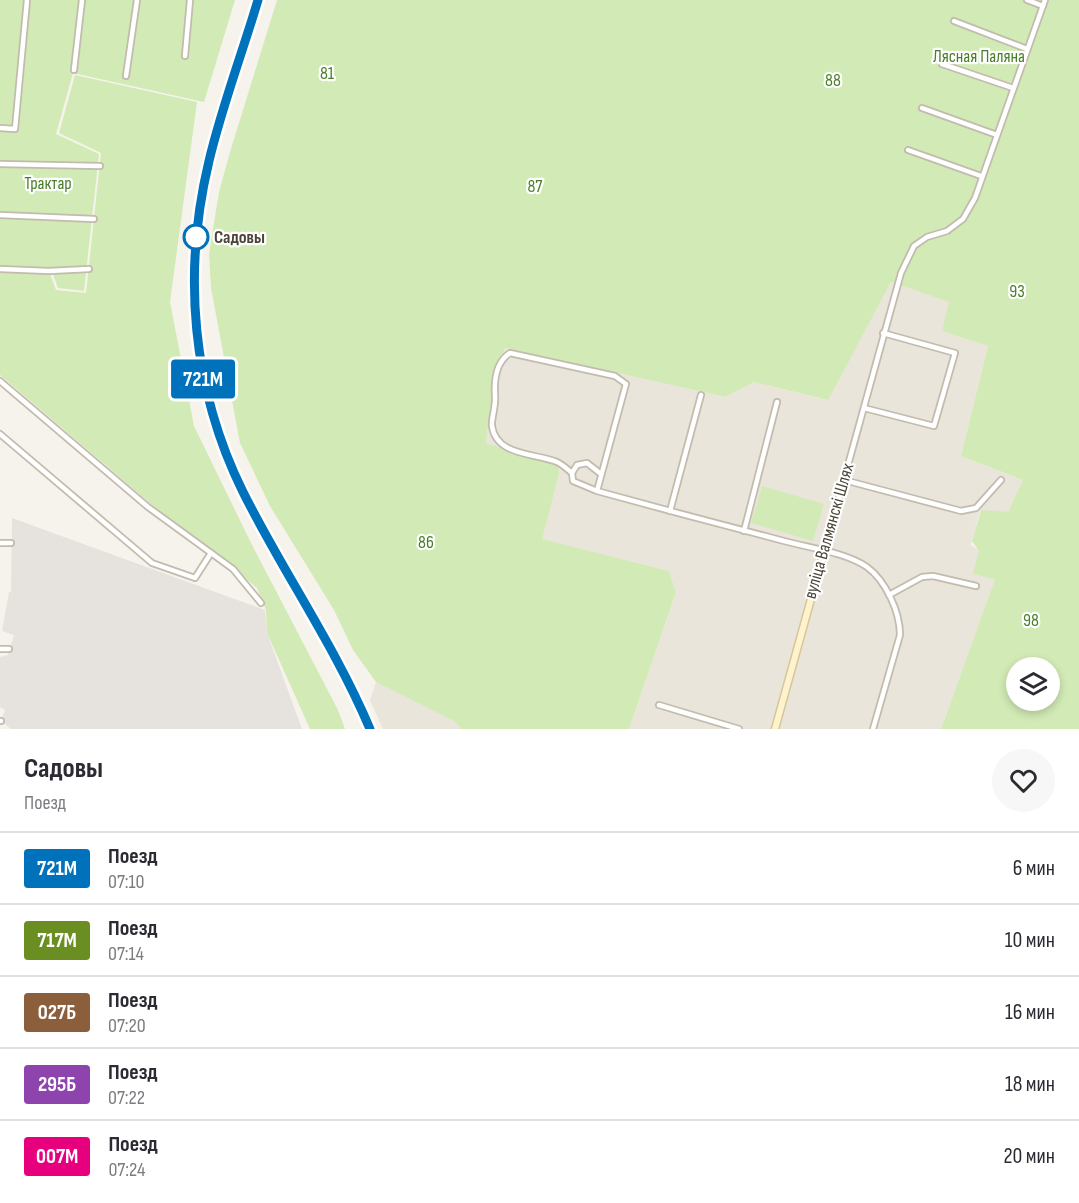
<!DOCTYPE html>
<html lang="ru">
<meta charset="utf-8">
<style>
:root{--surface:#fff;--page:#f7f7f7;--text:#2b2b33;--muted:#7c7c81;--line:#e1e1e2}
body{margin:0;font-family:"Sofia Sans Condensed",sans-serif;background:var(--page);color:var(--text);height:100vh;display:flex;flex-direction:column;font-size:22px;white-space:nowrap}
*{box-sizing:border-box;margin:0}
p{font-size:20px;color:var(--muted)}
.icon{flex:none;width:33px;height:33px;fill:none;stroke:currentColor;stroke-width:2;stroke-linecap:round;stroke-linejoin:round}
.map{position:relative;height:729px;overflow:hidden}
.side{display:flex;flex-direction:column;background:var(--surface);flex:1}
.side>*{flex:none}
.badge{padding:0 12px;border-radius:4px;font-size:21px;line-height:39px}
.tools{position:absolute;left:1006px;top:657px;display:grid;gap:12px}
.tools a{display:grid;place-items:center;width:54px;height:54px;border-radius:50%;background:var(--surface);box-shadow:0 3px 9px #0003;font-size:30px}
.map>.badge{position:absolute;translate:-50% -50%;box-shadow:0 0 0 3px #fff}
.round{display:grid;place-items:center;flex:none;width:63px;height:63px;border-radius:32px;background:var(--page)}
.headline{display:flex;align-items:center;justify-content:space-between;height:102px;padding:0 24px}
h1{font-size:28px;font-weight:700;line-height:45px}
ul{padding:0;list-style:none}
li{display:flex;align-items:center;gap:18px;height:72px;padding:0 24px;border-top:2px solid var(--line)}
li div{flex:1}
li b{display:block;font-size:22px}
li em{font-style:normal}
li .badge{min-width:66px;font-weight:700;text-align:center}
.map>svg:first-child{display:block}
.residential{fill:#eae5da}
.industrial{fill:#e6e2dd}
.green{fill:#d2eab5;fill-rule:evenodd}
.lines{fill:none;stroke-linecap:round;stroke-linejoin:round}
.street-casing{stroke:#c2bbae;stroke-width:8}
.secondary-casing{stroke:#d6c79b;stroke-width:9}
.street{stroke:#fff;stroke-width:4.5}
.secondary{stroke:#fff3cd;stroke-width:6}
.rail-casing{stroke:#9a9a9a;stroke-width:4}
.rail{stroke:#fff;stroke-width:1.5;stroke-dasharray:4.5;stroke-linecap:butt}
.line-casing{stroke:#fff;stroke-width:14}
.line{stroke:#0072bc;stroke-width:9}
.stop-dot{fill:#fff;stroke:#0072bc;stroke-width:3}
.labels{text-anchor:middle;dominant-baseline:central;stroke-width:4.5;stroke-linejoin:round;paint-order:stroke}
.park-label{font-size:18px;fill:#4a7f2a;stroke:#fff}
.stop-label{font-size:18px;font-weight:bold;fill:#4b4439;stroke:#fff;text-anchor:start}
.street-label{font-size:18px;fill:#4b4439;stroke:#fff}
</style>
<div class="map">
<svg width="1079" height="729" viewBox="0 0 1079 729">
<rect width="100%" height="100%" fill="#f6f3ec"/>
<g class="residential">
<path d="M 891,282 L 950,302 L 942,331 L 988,346 L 961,456 L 1023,480 L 1008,513 L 980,510 L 971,545 L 979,550 L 995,579 L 941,729 L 629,729 L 676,592 L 669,571 L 541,539 L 559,474 L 486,443 L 495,372 L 505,348 L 724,397 L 754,382 L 827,400 Z"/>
<path d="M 376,682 L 471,729 L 383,729 L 370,700 Z"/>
</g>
<path class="industrial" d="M 12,518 L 265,610 L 267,633 L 302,729 L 11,729 L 1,721 L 5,710 L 0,707 L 0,657 L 8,655 L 14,635 L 2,631 L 9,592 L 11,592 Z"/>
<g class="green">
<path d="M 0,0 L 235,0 L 204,102 L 73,73 L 56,134 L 99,154 L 84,291 L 58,288 L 51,269 L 0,267 Z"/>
<path d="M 277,0 L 1079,0 L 1079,729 L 941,729 L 995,579 L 973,574 L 979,551 L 972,541 L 981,510 L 1008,512 L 1023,480 L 961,456 L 988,346 L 942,331 L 949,302 L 891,282 L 828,400 L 754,382 L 725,397 L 505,348 L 495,372 L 486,443 L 558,466 L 559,474 L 542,539 L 669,571 L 676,592 L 629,729 L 462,729 L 454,721 L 376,682 L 353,650 L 334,610 L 270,506 L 240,443 L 211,288 L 209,254 L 219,192 L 230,152 ZM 1017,668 L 1050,668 L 1050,700 L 1017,700 Z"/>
<path d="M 75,75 L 197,102 L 170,302 L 194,426 L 252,545 L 338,710 L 345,729 L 310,729 L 267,633 L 266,610 L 257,588 L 218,554 L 171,521 L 0,375 L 0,269 L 49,271 L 56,290 L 86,293 L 101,153 L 59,133 Z"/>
<path d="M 762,486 L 824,504 L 813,541 L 751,523 Z"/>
</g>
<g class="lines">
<defs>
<g id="street">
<path d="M 1027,0 L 1043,6"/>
<path d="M 954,21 L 1027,49"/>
<path d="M 185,56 L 190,0"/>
<path d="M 942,64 L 1013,88"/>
<path d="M 74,70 L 82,0"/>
<path d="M 126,76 L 137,0"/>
<path d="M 922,108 L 997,135"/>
<path d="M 0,128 L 15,129 L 27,0"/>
<path d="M 908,150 L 981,176"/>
<path d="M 0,164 L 100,166"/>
<path d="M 0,215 L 94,219"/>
<path d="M 0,269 L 49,271 L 89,269"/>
<path d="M 0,381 L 148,507 L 233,569 L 261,603"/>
<path d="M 864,408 L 934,426 L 955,353 L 883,333"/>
<path d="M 0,434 L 152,563 L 195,578 L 211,553"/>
<path d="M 572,473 L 577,465 L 587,463 L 601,474"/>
<path d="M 844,480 L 961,511 L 976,508 L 1001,480"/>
<path d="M 597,491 L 626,384 L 615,376 L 510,353 C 496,362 494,379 495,395 C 496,407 491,419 492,426 C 496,456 535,453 557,462 C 562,464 567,469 572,473 L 573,481 L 597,491 C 659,508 722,525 784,541 C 809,548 845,552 867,567 C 886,581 900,612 900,635 L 873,729"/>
<path d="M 670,511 L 701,395"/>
<path d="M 744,531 L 777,402"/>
<path d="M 0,543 L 11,543"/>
<path d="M 824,552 L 901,273 L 914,246 L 927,237 L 947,231 L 963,219 L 975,198 L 1045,0"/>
<path d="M 889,595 L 922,577 L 933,576 L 976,586"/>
<path d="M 0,649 L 9,649"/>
<path d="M 659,705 L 739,729"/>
<path d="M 0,721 L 1,721"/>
</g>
<path id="secondary" d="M 775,729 L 824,552"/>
</defs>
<use href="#street" class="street-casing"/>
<use href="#secondary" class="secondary-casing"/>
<use href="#street" class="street"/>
<use href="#secondary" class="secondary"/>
<defs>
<path id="rail" d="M 261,0 C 201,177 159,324 251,501 C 291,577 343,649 374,729"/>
</defs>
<use href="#rail" class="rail-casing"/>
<use href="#rail" class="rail"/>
</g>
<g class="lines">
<defs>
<path id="line" d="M 258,0 C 242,54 222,106 209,161 C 182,273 192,389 243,492 C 283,572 335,646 370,729"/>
</defs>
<use href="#line" class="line-casing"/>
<use href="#line" class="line"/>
</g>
<circle class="stop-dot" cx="196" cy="237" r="12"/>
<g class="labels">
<g class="park-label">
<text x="979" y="56">Лясная Паляна</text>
<text x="327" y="73">81</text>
<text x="833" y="80">88</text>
<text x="48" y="183">Трактар</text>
<text x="535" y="186">87</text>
<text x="1017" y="291">93</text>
<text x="426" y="542">86</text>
<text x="1031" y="620">98</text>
</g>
<g class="stop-label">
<text x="214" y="237">Садовы</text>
</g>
<g class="street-label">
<text transform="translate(829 531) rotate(-74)">вуліца Валмянскі Шлях</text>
</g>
</g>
</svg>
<div class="tools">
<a><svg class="icon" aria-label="layers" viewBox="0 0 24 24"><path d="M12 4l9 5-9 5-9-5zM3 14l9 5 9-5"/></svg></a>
</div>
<b class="badge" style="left:203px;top:379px;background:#0072bc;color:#fff">721М</b>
</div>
<section class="side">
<div class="headline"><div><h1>Садовы</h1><p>Поезд</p></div><a class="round"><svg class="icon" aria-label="heart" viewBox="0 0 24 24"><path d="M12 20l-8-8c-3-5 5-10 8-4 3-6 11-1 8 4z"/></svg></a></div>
<ul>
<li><span class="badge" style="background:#0072bc;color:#fff">721М</span><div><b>Поезд</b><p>07:10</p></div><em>6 мин</em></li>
<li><span class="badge" style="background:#6b8e23;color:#fff">717М</span><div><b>Поезд</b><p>07:14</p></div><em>10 мин</em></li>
<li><span class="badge" style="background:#8b5e3c;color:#fff">027Б</span><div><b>Поезд</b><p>07:20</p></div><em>16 мин</em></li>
<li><span class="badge" style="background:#8e44ad;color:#fff">295Б</span><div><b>Поезд</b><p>07:22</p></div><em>18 мин</em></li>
<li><span class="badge" style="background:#e6007e;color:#fff">007М</span><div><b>Поезд</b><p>07:24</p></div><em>20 мин</em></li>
</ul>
</section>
